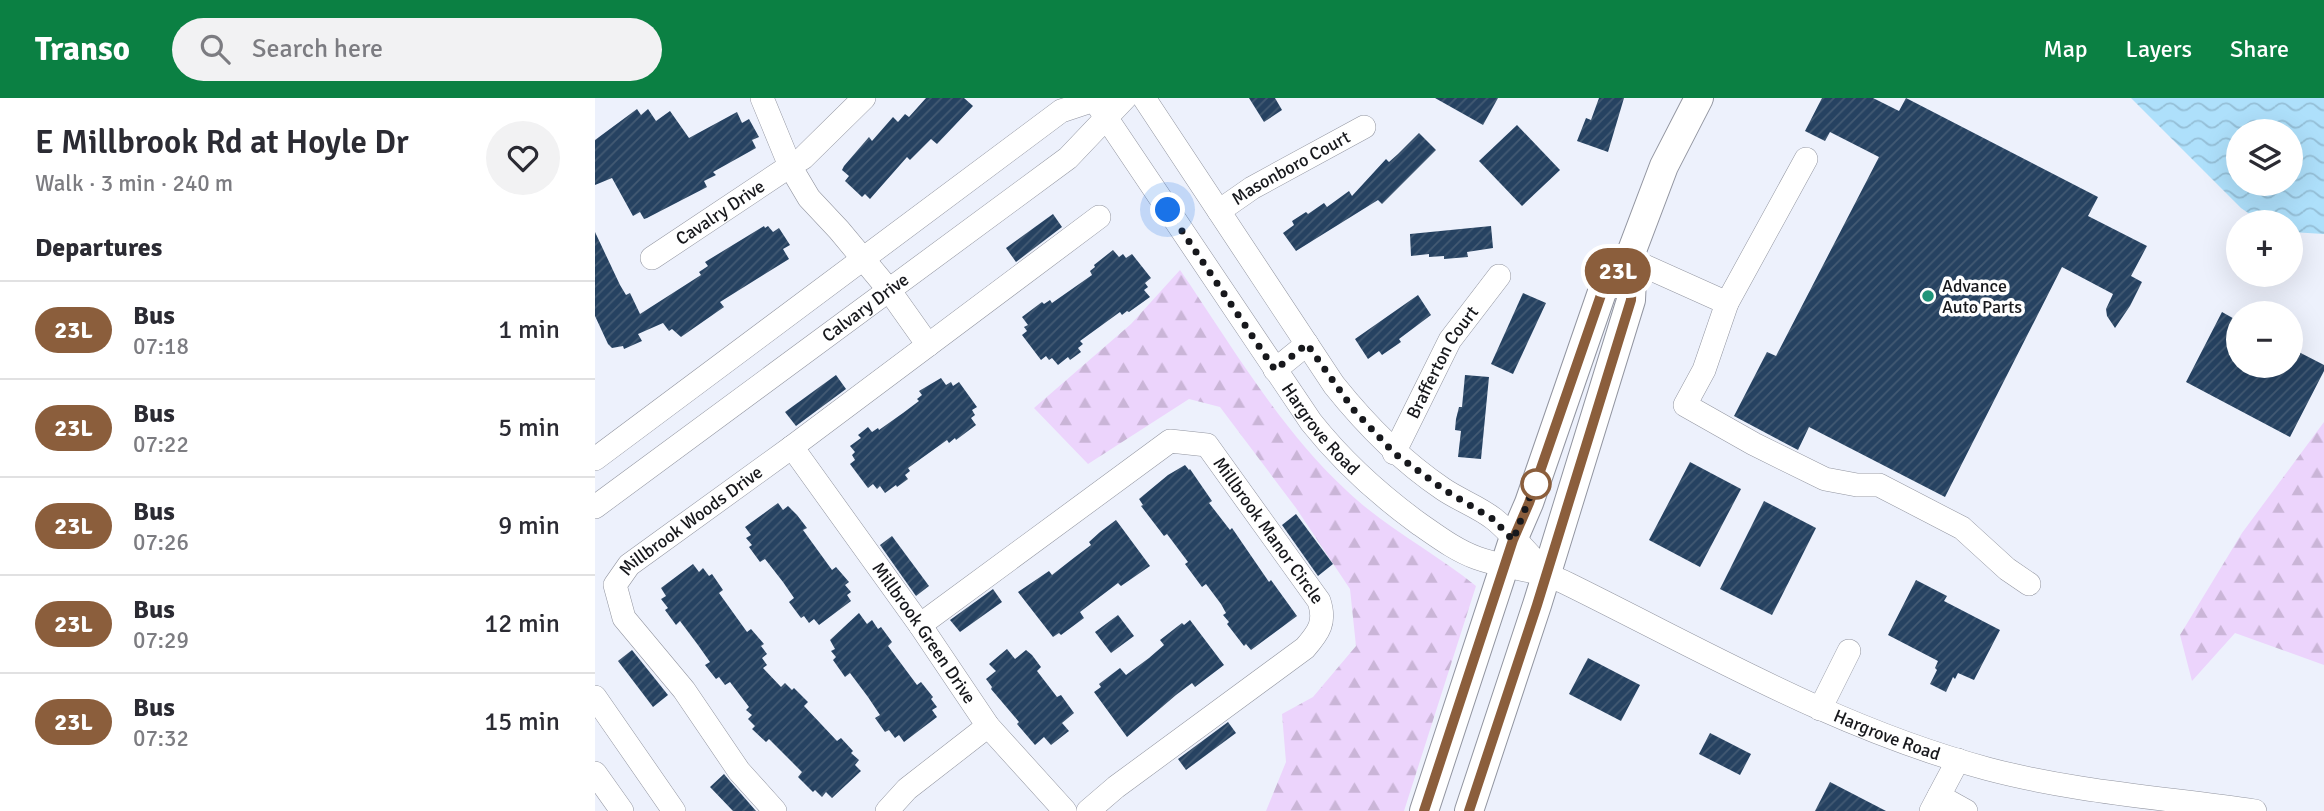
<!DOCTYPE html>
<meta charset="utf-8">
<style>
:root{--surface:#fff;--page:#f2f2f3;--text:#2b2b33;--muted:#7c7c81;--line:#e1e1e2;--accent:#0b8043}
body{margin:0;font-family:Signika,sans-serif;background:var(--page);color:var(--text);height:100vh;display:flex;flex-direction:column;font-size:26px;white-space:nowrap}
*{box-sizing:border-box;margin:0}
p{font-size:23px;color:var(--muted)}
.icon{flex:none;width:38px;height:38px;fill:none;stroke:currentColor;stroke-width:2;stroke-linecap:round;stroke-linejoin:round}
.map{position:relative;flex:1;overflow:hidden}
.sheet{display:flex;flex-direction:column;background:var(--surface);width:595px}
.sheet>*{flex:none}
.badge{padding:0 14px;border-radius:23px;font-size:24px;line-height:46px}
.controls{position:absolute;left:1631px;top:21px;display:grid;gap:14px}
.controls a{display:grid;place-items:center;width:77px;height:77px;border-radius:50%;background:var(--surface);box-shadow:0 7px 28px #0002;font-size:35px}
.you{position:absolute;width:35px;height:35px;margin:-18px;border:5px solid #fff;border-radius:50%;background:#1a73e8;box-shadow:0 0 0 10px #1a73e833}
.map>.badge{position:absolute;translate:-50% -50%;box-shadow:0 0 0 4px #fff}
h2{padding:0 35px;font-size:26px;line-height:63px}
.round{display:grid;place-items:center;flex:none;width:74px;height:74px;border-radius:37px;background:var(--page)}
.head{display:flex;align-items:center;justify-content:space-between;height:119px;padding:0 35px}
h1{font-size:33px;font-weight:600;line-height:52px}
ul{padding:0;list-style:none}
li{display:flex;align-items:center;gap:21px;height:98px;padding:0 35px;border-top:2px solid var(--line)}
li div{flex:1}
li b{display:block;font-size:26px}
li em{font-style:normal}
li .badge{min-width:77px;font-weight:700;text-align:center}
header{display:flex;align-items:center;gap:42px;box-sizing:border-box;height:98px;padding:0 35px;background:var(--accent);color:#fff}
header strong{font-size:33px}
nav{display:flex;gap:38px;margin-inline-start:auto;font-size:24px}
.search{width:490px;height:63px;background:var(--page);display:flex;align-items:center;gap:18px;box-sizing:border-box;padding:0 24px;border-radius:38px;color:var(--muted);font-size:26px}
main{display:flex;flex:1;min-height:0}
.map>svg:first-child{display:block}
.forest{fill:url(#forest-firs)}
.water{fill:url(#water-waves);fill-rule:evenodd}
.building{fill:url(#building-hatch)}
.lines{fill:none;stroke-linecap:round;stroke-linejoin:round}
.minor-casing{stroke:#9295a0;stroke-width:24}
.major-casing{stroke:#9295a0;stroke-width:30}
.minor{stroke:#fff;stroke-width:23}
.major{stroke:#fff;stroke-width:28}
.line-casing{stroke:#fff;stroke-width:16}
.line{stroke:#8b5e3c;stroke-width:10}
.walk{stroke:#17181c;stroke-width:7;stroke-dasharray:0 12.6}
.poi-dot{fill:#1e9479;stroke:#fefefe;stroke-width:2.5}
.stop-dot{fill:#fff;stroke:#8b5e3c;stroke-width:3.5}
.labels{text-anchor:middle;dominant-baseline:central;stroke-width:7;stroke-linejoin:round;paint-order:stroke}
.street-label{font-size:18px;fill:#17181c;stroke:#fefefe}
.poi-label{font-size:18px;fill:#17181c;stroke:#fefefe;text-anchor:start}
</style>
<header>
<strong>Transo</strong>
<div class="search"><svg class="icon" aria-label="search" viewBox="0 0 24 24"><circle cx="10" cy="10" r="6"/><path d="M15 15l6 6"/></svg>Search here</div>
<nav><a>Map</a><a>Layers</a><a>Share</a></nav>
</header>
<main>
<section class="sheet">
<div class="head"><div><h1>E Millbrook Rd at Hoyle Dr</h1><p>Walk · 3 min · 240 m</p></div><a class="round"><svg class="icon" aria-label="heart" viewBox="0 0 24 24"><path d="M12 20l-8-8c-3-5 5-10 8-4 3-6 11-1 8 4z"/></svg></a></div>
<h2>Departures</h2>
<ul>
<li><span class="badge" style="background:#8b5e3c;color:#fff">23L</span><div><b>Bus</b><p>07:18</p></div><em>1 min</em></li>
<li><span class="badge" style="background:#8b5e3c;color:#fff">23L</span><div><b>Bus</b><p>07:22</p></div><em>5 min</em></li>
<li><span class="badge" style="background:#8b5e3c;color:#fff">23L</span><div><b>Bus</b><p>07:26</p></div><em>9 min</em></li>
<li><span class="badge" style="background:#8b5e3c;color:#fff">23L</span><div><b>Bus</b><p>07:29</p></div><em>12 min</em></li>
<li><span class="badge" style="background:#8b5e3c;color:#fff">23L</span><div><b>Bus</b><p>07:32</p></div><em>15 min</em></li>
</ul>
</section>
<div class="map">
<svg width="1729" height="713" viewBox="0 0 1729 713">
<defs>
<pattern id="forest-firs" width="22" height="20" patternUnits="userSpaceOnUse" patternTransform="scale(1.75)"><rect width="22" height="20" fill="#ecd4fc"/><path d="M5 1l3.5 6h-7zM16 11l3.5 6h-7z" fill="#cab5d7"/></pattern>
<pattern id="water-waves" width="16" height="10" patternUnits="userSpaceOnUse" patternTransform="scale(1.75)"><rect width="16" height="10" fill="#aee0fb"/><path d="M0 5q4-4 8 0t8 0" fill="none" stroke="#95bfd7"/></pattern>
<pattern id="building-hatch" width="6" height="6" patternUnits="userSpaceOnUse" patternTransform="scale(1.75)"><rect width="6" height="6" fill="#264261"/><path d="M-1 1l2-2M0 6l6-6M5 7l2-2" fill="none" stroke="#435a73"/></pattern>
</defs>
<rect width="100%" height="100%" fill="#edf1fc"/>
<g class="forest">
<path d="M 585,172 C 637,248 684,330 752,393 C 791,430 839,454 881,488 L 809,713 L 671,713 L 691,664 L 687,616 L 718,599 L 761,548 L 755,491 L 701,410 L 625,309 L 594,301 L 493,366 L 439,310 L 536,226 Z"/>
<path d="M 1729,324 L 1729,567 L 1640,535 L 1597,583 L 1585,537 L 1647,435 Z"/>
</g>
<path class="water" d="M 1536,0 L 1729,0 L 1729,136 L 1696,134 L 1696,124 L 1666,124 L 1646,110 ZM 1643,33 L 1696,33 L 1696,86 L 1643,86 Z"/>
<g class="building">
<path d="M 331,0 L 369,0 L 378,8 L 342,46 L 336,41 L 315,62 L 312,59 L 275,101 L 270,96 L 267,99 L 250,83 L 254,78 L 247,72 L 249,68 L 274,39 L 277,43 L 298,19 L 303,24 L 310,16 L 314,19 Z"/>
<path d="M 654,0 L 680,0 L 687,12 L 669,24 Z"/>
<path d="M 840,0 L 903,0 L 888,27 Z"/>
<path d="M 1004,0 L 1029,0 L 1013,54 L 982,43 L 991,20 L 996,22 Z"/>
<path d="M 1227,0 L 1278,0 L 1304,13 L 1311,0 L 1503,99 L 1493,118 L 1552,148 L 1536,178 L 1547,184 L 1535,208 L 1520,230 L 1512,218 L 1511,211 L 1518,196 L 1467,169 L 1350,399 L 1214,329 L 1203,352 L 1139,318 L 1172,254 L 1181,258 L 1284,59 L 1235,34 L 1230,43 L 1210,33 Z"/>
<path d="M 42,11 L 46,17 L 53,11 L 61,23 L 75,13 L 94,40 L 142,14 L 147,25 L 154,21 L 164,39 L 157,42 L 161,50 L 118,74 L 121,77 L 109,83 L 112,89 L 52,120 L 49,121 L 45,114 L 38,118 L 17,80 L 0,87 L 0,42 Z"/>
<path d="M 922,27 L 965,72 L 927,108 L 884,63 Z"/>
<path d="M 824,35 L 841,52 L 787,106 L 783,102 L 701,153 L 688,135 L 699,127 L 697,123 L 711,114 L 713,116 L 729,105 L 732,109 L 754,93 L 757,98 L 791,61 L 794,64 L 803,56 Z"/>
<path d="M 458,116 L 467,129 L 421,164 L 411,150 Z"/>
<path d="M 169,128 L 170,130 L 173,128 L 178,134 L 184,130 L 195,147 L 188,151 L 194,161 L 125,204 L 129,209 L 86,239 L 77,231 L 74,233 L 68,225 L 43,236 L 47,243 L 29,251 L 28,248 L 17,250 L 13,246 L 0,218 L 0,134 L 25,187 L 31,197 L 35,195 L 45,216 L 106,177 L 104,174 L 113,168 L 110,164 Z"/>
<path d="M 896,128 L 898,150 L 872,154 L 873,159 L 849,161 L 849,158 L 834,159 L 834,156 L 816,158 L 815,136 Z"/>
<path d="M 518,152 L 524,159 L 528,156 L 531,160 L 537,156 L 556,180 L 550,185 L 553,189 L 549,192 L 555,199 L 534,214 L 532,213 L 527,217 L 525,214 L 485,243 L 488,246 L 483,250 L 486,254 L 475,262 L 473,259 L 463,267 L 457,260 L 454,262 L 451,258 L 446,262 L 427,237 L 432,233 L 429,229 L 433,227 L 427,219 L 447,204 L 449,206 L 455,202 L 457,205 L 497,177 L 495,173 L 500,169 L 499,167 Z"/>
<path d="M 928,195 L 951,205 L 918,276 L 896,266 Z"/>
<path d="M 823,197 L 836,217 L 804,241 L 806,244 L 787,257 L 784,253 L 773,261 L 760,241 Z"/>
<path d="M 1627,214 L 1643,223 L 1643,268 L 1696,268 L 1696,250 L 1729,267 L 1729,273 L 1695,339 L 1591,284 Z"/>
<path d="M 241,277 L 251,291 L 201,328 L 190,314 Z"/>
<path d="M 870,277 L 894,279 L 886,361 L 863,359 L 866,333 L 860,332 L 861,321 L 864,309 L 867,309 Z"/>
<path d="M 346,280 L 351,287 L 356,284 L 358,288 L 364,284 L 382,309 L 377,312 L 380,317 L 376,320 L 381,327 L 361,342 L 360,340 L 354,345 L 352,342 L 313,370 L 315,373 L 310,377 L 313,381 L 302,389 L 301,387 L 290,395 L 285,388 L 282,391 L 278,386 L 273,390 L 255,366 L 260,362 L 257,357 L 260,354 L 255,348 L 266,340 L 263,337 L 273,329 L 277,334 L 283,330 L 284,332 L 308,315 L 324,303 L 322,301 L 327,297 L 324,293 Z"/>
<path d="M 1095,364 L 1146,391 L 1105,469 L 1054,442 Z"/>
<path d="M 590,367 L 594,372 L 595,371 L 617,403 L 614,405 L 635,432 L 637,430 L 674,484 L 676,482 L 702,518 L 656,552 L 651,546 L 649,548 L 632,526 L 634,524 L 628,517 L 631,515 L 626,506 L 611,486 L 607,489 L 590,466 L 593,464 L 572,436 L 569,438 L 546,408 L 548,407 L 544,401 L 573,377 Z"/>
<path d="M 1169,403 L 1221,430 L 1177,517 L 1125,491 Z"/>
<path d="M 183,405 L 188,412 L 193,408 L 202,417 L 212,430 L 208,432 L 237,472 L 241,469 L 254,484 L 250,487 L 256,494 L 252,497 L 256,503 L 224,527 L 219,521 L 214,525 L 209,518 L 206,520 L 194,504 L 199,500 L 188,484 L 170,461 L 165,464 L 154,449 L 157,447 L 151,440 L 156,437 L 150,429 Z"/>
<path d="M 701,416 L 738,466 L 723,478 L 687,427 Z"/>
<path d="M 521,422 L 555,468 L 526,488 L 523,485 L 485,514 L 489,520 L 466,537 L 464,535 L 458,539 L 423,494 L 454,473 L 457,477 L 480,459 L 496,447 L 494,444 L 505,434 Z"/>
<path d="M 297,438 L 334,488 L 321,498 L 285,447 Z"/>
<path d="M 98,466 L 104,474 L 108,470 L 114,478 L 117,476 L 128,492 L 124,495 L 152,534 L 156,531 L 169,546 L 166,548 L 172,556 L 167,560 L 172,567 L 168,570 L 186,589 L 190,585 L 197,592 L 199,590 L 213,604 L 209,608 L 242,643 L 246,640 L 258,653 L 256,655 L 264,662 L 260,667 L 266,673 L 237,700 L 231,694 L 227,699 L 220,692 L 218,694 L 203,679 L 207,674 L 174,641 L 171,644 L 157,631 L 160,628 L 153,621 L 157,617 L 151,612 L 154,609 L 135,584 L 130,587 L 124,579 L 121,581 L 110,567 L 115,564 L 103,547 L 85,523 L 81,527 L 70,512 L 73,510 L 66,501 L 71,498 L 66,490 Z"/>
<path d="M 1321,482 L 1352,498 L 1349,503 L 1405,532 L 1379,582 L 1363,575 L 1360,581 L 1358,579 L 1351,594 L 1335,586 L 1342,572 L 1340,570 L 1343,563 L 1293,537 Z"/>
<path d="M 398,491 L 407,504 L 365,534 L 355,522 Z"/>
<path d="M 264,515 L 272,526 L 277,522 L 283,531 L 286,529 L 297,544 L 293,548 L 322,587 L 326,584 L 338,599 L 336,601 L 342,609 L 337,612 L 342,619 L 309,644 L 304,637 L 300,640 L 294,632 L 290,634 L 280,620 L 285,617 L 273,599 L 255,575 L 250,579 L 238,562 L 241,559 L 236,553 L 240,551 L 235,542 Z"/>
<path d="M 523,517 L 539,538 L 516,555 L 500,534 Z"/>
<path d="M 595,522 L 629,567 L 600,589 L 597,585 L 581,597 L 532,639 L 499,594 L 506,589 L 504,586 L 525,570 L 531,577 L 554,560 L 569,547 L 565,542 L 587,525 L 589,527 Z"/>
<path d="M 412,551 L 420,561 L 431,552 L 437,557 L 446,569 L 442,573 L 462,599 L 466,597 L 479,615 L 467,625 L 474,633 L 456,647 L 449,639 L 440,647 L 422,626 L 424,624 L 396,591 L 397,589 L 391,581 L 401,573 L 394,566 Z"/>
<path d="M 37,552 L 73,597 L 58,609 L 23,563 Z"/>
<path d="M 993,560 L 1045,587 L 1026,623 L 974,596 Z"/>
<path d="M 633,624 L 641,635 L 591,672 L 583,661 Z"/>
<path d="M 1115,635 L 1156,656 L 1145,677 L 1104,656 Z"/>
<path d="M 129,676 L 134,682 L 161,713 L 138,713 L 115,689 Z"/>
<path d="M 1235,684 L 1291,713 L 1220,713 Z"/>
</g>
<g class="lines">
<defs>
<g id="minor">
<path d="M 269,0 L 208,60 L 195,68 L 214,100 L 244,132 L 294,192 L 333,247"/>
<path id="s1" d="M 498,0 L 716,324 C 747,363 782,395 823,425 C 842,438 860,452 882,460 C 912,471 944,471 973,486 C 1111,554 1243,631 1393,671 C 1480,694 1571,700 1660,713"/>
<path d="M 549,0 L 739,287 C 771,327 805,362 848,391 C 864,402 884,409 899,421 C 918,436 934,458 952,475"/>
<path id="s2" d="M 624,113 L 657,90 L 769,29"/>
<path id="s3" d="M 57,160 L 195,68 L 167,0"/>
<path d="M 1034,161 L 1132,205 L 1109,272 L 1090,307 L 1159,346 L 1230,381 L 1262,387 L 1284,387 L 1367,430 L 1412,471 L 1434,486"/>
<path d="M 1132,205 L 1211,61"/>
<path d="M 680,272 L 712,246"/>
<path id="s4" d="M 197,349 L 325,527 L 393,628 L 470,713"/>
<path id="s5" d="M 799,355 L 855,242 L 904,178"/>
<path d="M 0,361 L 466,13 L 505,0"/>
<path id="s6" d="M 0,409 L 473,60 L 530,0"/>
<path id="s7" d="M 325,527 L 575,343 L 612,347 L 724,503 C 731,524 724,534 710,550 L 521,689 L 493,713"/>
<path d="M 0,599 L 79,713"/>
<path d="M 1225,611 L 1254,553"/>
<path d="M 0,675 L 27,713"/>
<path d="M 1344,698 L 1371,713"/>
<path id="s8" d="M 180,713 L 144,673 L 89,592 L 29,520 L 20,487 L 34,467 L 197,349 L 504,119"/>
<path d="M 292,713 L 312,691 L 393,628"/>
<path d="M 1336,713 L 1363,662"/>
</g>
<g id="major">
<path d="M 1030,171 L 1069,68 L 1104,0"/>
<path d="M 829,713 L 918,442 L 934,405 L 1007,194 L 1022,174 L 1030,171"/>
<path d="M 874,713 L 942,507 L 1036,202 L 1037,181 L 1030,171"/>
</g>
</defs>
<use href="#minor" class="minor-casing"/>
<use href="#major" class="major-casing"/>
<use href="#minor" class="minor"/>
<use href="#major" class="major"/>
</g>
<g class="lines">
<defs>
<path id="line" d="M 829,713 L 918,442 L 934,405 L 1007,194 L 1022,174 L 1030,171 L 1037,181 L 1036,202 L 942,507 L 874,713"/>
</defs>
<use href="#line" class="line-casing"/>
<use href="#line" class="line"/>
<path class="walk" d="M 573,112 L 680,272 L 712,246 L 758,311 L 799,355 L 848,391 L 898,421 L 918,442 L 942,381 L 941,386"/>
</g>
<circle class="poi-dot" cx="1333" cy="198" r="7"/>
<circle class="stop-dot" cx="941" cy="386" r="14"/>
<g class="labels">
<g class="street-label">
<text stroke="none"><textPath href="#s2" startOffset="84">Masonboro Court</textPath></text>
<text stroke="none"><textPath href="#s3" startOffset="82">Cavalry Drive</textPath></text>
<text stroke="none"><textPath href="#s6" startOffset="336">Calvary Drive</textPath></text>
<text stroke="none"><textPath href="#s5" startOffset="103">Brafferton Court</textPath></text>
<text stroke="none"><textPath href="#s1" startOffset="402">Hargrove Road</textPath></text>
<text stroke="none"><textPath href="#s8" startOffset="380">Millbrook Woods Drive</textPath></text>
<text stroke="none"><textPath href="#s7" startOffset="453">Millbrook Manor Circle</textPath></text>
<text stroke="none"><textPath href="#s4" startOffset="228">Millbrook Green Drive</textPath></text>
<text stroke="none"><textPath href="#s1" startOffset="1055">Hargrove Road</textPath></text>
</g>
<g class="poi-label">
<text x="1347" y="188">Advance<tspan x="1347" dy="21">Auto Parts</tspan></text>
</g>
</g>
</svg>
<div class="controls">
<a><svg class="icon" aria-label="layers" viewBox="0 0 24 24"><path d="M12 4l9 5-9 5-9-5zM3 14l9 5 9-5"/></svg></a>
<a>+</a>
<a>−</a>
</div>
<div class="you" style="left:573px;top:112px"></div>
<b class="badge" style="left:1023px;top:173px;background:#8b5e3c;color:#fff">23L</b>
</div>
</main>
